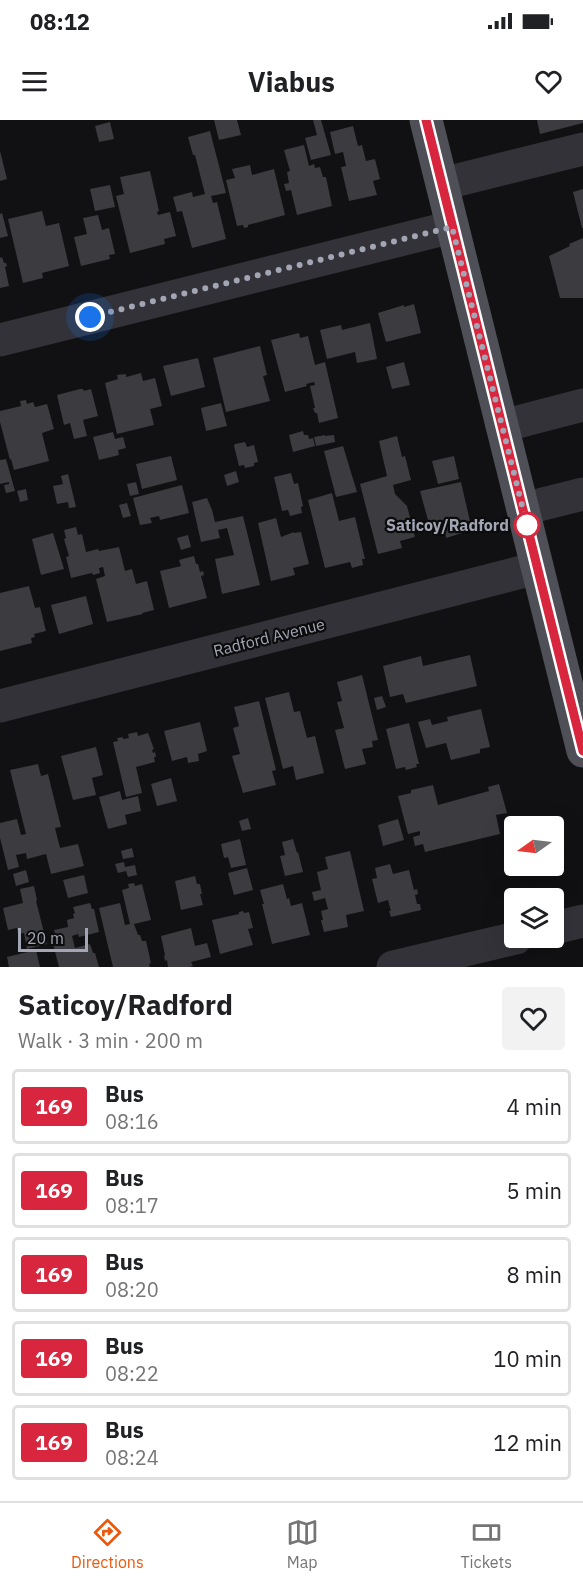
<!DOCTYPE html>
<meta charset="utf-8">
<style>
:root{--surface:#fff;--page:#f2f2f2;--text:#202124;--muted:#757577;--line:#e0e0e0;--accent:#ea580c}
body{margin:0;font-family:"IBM Plex Sans",sans-serif;background:var(--page);color:var(--text);height:100vh;display:flex;flex-direction:column;font-size:22px;white-space:nowrap}
*{box-sizing:border-box;margin:0}
p{font-size:20px;color:var(--muted)}
.icon{flex:none;width:33px;height:33px;fill:none;stroke:currentColor;stroke-width:2;stroke-linecap:round;stroke-linejoin:round}
.map{position:relative;height:847px;overflow:hidden}
.side{display:flex;flex-direction:column;background:var(--surface);flex:1}
.side>*{flex:none}
.badge{padding:0 12px;border-radius:4px;font-size:21px;line-height:39px}
.needle{width:39px;rotate:256deg}
.buttons{position:absolute;left:504px;top:696px;display:grid;gap:12px}
.buttons a{display:grid;place-items:center;width:60px;height:60px;border-radius:6px;background:var(--surface);box-shadow:0 6px 24px #0002;font-size:30px}
.scale{position:absolute;left:18px;bottom:15px;width:70px;box-sizing:border-box;padding-left:6px;border:3px solid #a2a5b3;border-top:0;font-size:16px;line-height:21px;white-space:nowrap;color:#a2a5b3;-webkit-text-stroke:4px #0c0c0d;paint-order:stroke}
.you{position:absolute;width:30px;height:30px;margin:-15px;border:4px solid #fff;border-radius:50%;background:#1a73e8;box-shadow:0 0 0 9px #1a73e833}
.map>.badge{position:absolute;translate:-50% -50%;box-shadow:0 0 0 3px #fff}
.round{display:grid;place-items:center;flex:none;width:63px;height:63px;border-radius:6px;background:var(--page)}
.summary{display:flex;align-items:center;justify-content:space-between;height:102px;padding:0 18px}
h1{font-size:28px;font-weight:700;line-height:45px}
ul{padding:0;list-style:none}
li{display:flex;align-items:center;gap:18px;height:75px;margin:0 12px 9px;padding:0 6px;border:3px solid var(--line);border-radius:6px}
li div{flex:1}
li b{display:block;font-size:22px}
li em{font-style:normal}
li .badge{min-width:66px;font-weight:700;text-align:center}
.status{display:flex;justify-content:space-between;align-items:center;height:42px;padding:0 30px;background:var(--surface);direction:ltr}
.status svg{height:16px;fill:currentColor}
header{display:flex;justify-content:space-between;align-items:center;height:78px;padding:0 18px;background:var(--surface);font-size:27px;font-weight:700}
.tabs{display:flex;justify-content:space-around;align-items:center;height:84px;border-top:2px solid var(--line);background:var(--surface);font-size:16px;color:var(--muted)}
.tabs a{display:grid;justify-items:center;gap:3px}
.tabs .current{color:var(--accent)}
.map>svg:first-child{display:block}
.building{fill:#3b3b40}
.lines{fill:none;stroke-linecap:round;stroke-linejoin:round}
.minor{stroke:#323238;stroke-width:33}
.major{stroke:#4e4f57;stroke-width:33}
.line-casing{stroke:#fff;stroke-width:14}
.line{stroke:#d7263d;stroke-width:9}
.walk{stroke:#a2a5b3;stroke-width:6;stroke-dasharray:0 10.8}
.stop-dot{fill:#fff;stroke:#d7263d;stroke-width:3}
.labels{text-anchor:middle;dominant-baseline:central;stroke-width:4.5;stroke-linejoin:round;paint-order:stroke}
.stop-label{font-size:16px;font-weight:bold;fill:#a2a5b3;stroke:#0c0c0d;text-anchor:end}
.street-label{font-size:16px;fill:#a2a5b3;stroke:#0c0c0d}
</style>
<div class="status"><b>08:12</b><svg viewBox="0 0 49 12"><path d="M0 12V9h3v3zM5 12V6h3v6zM10 12V3h3v9zM15 12V0h3v12zM26 1h20v11H26zM47 4h2v5h-2z"/></svg></div>
<header><svg class="icon" aria-label="menu" viewBox="0 0 24 24"><path d="M4 6h16M4 12h16M4 18h16"/></svg>Viabus<svg class="icon" aria-label="heart" viewBox="0 0 24 24"><path d="M12 20l-8-8c-3-5 5-10 8-4 3-6 11-1 8 4z"/></svg></header>
<div class="map">
<svg width="583" height="847" viewBox="0 0 583 847">
<rect width="100%" height="100%" fill="#111113"/>
<g class="building">
<path d="M 214,0 L 237,0 L 241,15 L 219,20 Z"/>
<path d="M 313,0 L 321,0 L 331,35 L 311,40 L 305,18 L 317,15 Z"/>
<path d="M 537,0 L 583,0 L 583,3 L 540,14 Z"/>
<path d="M 110,2 L 114,19 L 99,22 L 95,6 Z"/>
<path d="M 353,6 L 358,26 L 362,25 L 366,41 L 375,39 L 380,59 L 373,61 L 377,75 L 349,81 L 341,47 L 346,46 L 343,32 L 335,34 L 330,12 Z"/>
<path d="M 210,11 L 226,73 L 211,76 L 213,83 L 217,82 L 226,119 L 192,128 L 182,91 L 177,92 L 173,77 L 192,72 L 193,77 L 205,74 L 195,35 L 193,35 L 188,17 Z"/>
<path d="M 304,25 L 309,46 L 314,44 L 315,48 L 320,47 L 323,57 L 326,57 L 332,86 L 297,95 L 291,70 L 286,71 L 284,64 L 289,63 L 287,52 L 290,51 L 284,30 Z"/>
<path d="M 0,31 L 7,59 L 0,61 Z"/>
<path d="M 250,45 L 252,55 L 274,49 L 285,95 L 248,105 L 248,107 L 244,108 L 243,105 L 237,106 L 226,60 L 235,58 L 232,49 Z"/>
<path d="M 150,51 L 159,91 L 157,92 L 158,95 L 170,92 L 176,116 L 164,119 L 165,124 L 130,133 L 116,76 L 124,74 L 120,57 Z"/>
<path d="M 110,65 L 115,87 L 95,91 L 90,69 Z"/>
<path d="M 583,69 L 583,108 L 582,108 L 573,72 Z"/>
<path d="M 42,91 L 46,106 L 59,103 L 69,146 L 42,153 L 43,158 L 23,163 L 8,99 Z"/>
<path d="M 2,93 L 8,116 L 0,118 L 0,94 Z"/>
<path d="M 98,95 L 102,110 L 109,108 L 115,134 L 109,135 L 110,139 L 81,146 L 74,117 L 87,114 L 83,98 Z"/>
<path d="M 583,118 L 583,178 L 560,178 L 549,136 L 570,126 L 569,124 Z"/>
<path d="M 2,137 L 4,143 L 6,143 L 7,146 L 5,147 L 9,166 L 0,168 L 0,138 Z"/>
<path d="M 414,184 L 421,213 L 386,222 L 378,193 L 404,185 L 404,187 Z"/>
<path d="M 370,203 L 377,239 L 357,243 L 355,232 L 327,239 L 320,210 L 341,205 L 342,210 Z"/>
<path d="M 299,213 L 300,218 L 308,216 L 315,245 L 325,242 L 338,298 L 319,303 L 317,293 L 315,293 L 313,288 L 315,288 L 310,266 L 315,265 L 314,262 L 306,264 L 307,266 L 285,272 L 271,220 Z"/>
<path d="M 260,226 L 267,255 L 263,256 L 270,281 L 226,292 L 213,238 Z"/>
<path d="M 198,238 L 205,267 L 171,276 L 163,246 Z"/>
<path d="M 404,242 L 410,265 L 392,269 L 386,247 Z"/>
<path d="M 141,253 L 143,261 L 155,258 L 162,286 L 150,289 L 154,305 L 117,314 L 105,263 L 118,259 L 117,255 L 126,254 L 126,257 Z"/>
<path d="M 80,269 L 83,269 L 84,271 L 91,269 L 98,296 L 83,300 L 87,316 L 74,319 L 70,303 L 64,305 L 57,275 Z"/>
<path d="M 26,280 L 27,284 L 33,282 L 35,287 L 47,284 L 54,309 L 42,313 L 49,341 L 14,350 L 11,339 L 10,340 L 0,302 L 0,291 L 21,286 L 20,281 Z"/>
<path d="M 221,283 L 227,306 L 206,311 L 201,288 Z"/>
<path d="M 303,311 L 304,315 L 308,315 L 309,319 L 313,318 L 315,326 L 293,332 L 289,315 Z"/>
<path d="M 113,312 L 115,319 L 123,317 L 126,328 L 118,330 L 119,335 L 99,340 L 93,317 Z"/>
<path d="M 325,315 L 325,316 L 334,315 L 335,322 L 316,326 L 314,317 Z"/>
<path d="M 397,316 L 402,337 L 405,336 L 411,360 L 393,365 L 395,374 L 407,386 L 415,417 L 400,421 L 402,428 L 378,434 L 360,364 L 387,356 L 379,321 Z"/>
<path d="M 245,322 L 247,327 L 254,325 L 258,342 L 254,343 L 254,346 L 245,348 L 244,345 L 239,346 L 234,326 L 235,324 Z"/>
<path d="M 343,326 L 357,372 L 336,377 L 324,331 Z"/>
<path d="M 171,336 L 177,360 L 142,369 L 136,344 Z"/>
<path d="M 454,336 L 459,359 L 438,364 L 432,341 Z"/>
<path d="M 6,339 L 15,371 L 6,373 L 4,365 L 9,364 L 9,362 L 0,364 L 0,340 Z"/>
<path d="M 236,351 L 239,362 L 227,366 L 224,355 Z"/>
<path d="M 291,353 L 294,364 L 298,363 L 303,386 L 301,387 L 302,393 L 290,396 L 288,390 L 282,391 L 274,357 Z"/>
<path d="M 68,354 L 76,387 L 69,388 L 68,382 L 57,384 L 53,366 L 63,364 L 61,356 Z"/>
<path d="M 136,362 L 139,374 L 130,376 L 127,364 Z"/>
<path d="M 461,362 L 472,410 L 446,418 L 445,412 L 432,415 L 420,371 Z"/>
<path d="M 182,365 L 189,393 L 160,400 L 159,396 L 150,398 L 152,403 L 140,405 L 133,378 Z"/>
<path d="M 26,369 L 28,380 L 20,382 L 17,371 Z"/>
<path d="M 332,373 L 339,401 L 355,397 L 365,439 L 362,439 L 363,445 L 352,448 L 350,442 L 325,448 L 308,380 Z"/>
<path d="M 207,378 L 212,390 L 215,402 L 243,396 L 260,465 L 222,474 L 215,439 L 234,435 L 227,408 L 218,410 L 220,418 L 201,422 L 192,382 Z"/>
<path d="M 127,383 L 131,396 L 123,398 L 119,385 Z"/>
<path d="M 276,398 L 281,417 L 294,412 L 294,413 L 301,412 L 309,444 L 293,448 L 295,455 L 271,461 L 258,403 Z"/>
<path d="M 76,407 L 78,415 L 82,414 L 86,432 L 98,429 L 99,431 L 119,427 L 125,451 L 132,449 L 136,464 L 147,461 L 154,490 L 142,493 L 143,494 L 107,502 L 96,459 L 105,456 L 103,447 L 99,448 L 100,453 L 93,455 L 92,453 L 71,458 L 66,437 L 69,436 L 64,419 L 66,418 L 64,410 Z"/>
<path d="M 53,413 L 64,449 L 41,455 L 32,419 Z"/>
<path d="M 188,415 L 191,427 L 181,430 L 177,418 Z"/>
<path d="M 194,436 L 196,444 L 198,444 L 200,452 L 203,451 L 204,455 L 201,456 L 207,478 L 169,488 L 160,451 L 181,446 L 179,440 Z"/>
<path d="M 29,466 L 35,488 L 40,487 L 46,511 L 34,514 L 35,517 L 31,518 L 32,523 L 0,531 L 0,473 Z"/>
<path d="M 86,476 L 93,504 L 59,514 L 51,485 Z"/>
<path d="M 470,535 L 477,566 L 406,583 L 403,574 L 390,577 L 383,546 L 421,536 L 423,546 Z"/>
<path d="M 362,555 L 378,620 L 372,621 L 373,627 L 362,629 L 366,644 L 345,649 L 335,610 L 344,608 L 337,582 L 342,581 L 337,562 Z"/>
<path d="M 289,572 L 294,592 L 300,591 L 307,618 L 315,616 L 324,653 L 296,660 L 293,646 L 283,649 L 265,578 Z"/>
<path d="M 382,576 L 386,587 L 377,590 L 374,578 Z"/>
<path d="M 259,581 L 276,650 L 272,651 L 276,665 L 243,673 L 232,636 L 240,634 L 233,608 L 239,606 L 234,587 Z"/>
<path d="M 481,589 L 490,627 L 480,629 L 480,633 L 451,640 L 446,623 L 426,628 L 418,602 L 430,599 L 432,605 L 448,601 L 447,597 Z"/>
<path d="M 200,602 L 207,631 L 198,634 L 199,641 L 188,643 L 187,637 L 172,641 L 164,611 Z"/>
<path d="M 409,603 L 419,644 L 416,644 L 417,647 L 406,650 L 405,647 L 396,649 L 386,609 Z"/>
<path d="M 137,612 L 138,616 L 148,613 L 154,629 L 152,630 L 153,633 L 155,632 L 156,637 L 154,637 L 155,642 L 136,647 L 142,673 L 126,677 L 113,622 L 118,621 L 117,618 L 123,617 L 123,619 L 129,618 L 128,614 Z"/>
<path d="M 96,627 L 103,655 L 92,658 L 96,675 L 73,680 L 61,636 Z"/>
<path d="M 38,644 L 41,656 L 48,654 L 61,707 L 55,708 L 60,728 L 78,724 L 84,746 L 51,754 L 46,734 L 27,739 L 26,733 L 16,735 L 19,747 L 8,750 L 0,718 L 0,703 L 17,699 L 21,715 L 26,714 L 10,650 Z"/>
<path d="M 171,658 L 177,681 L 157,686 L 151,664 Z"/>
<path d="M 499,664 L 507,693 L 496,695 L 500,714 L 425,732 L 423,724 L 415,726 L 413,717 L 420,715 L 420,711 L 408,714 L 398,676 L 411,673 L 411,670 L 433,665 L 438,685 L 489,671 L 488,667 Z"/>
<path d="M 120,671 L 122,680 L 138,676 L 141,691 L 125,695 L 127,704 L 108,709 L 99,677 Z"/>
<path d="M 248,698 L 251,709 L 242,711 L 239,701 Z"/>
<path d="M 398,699 L 404,720 L 383,726 L 378,705 Z"/>
<path d="M 240,719 L 246,745 L 231,748 L 228,737 L 224,738 L 221,724 Z"/>
<path d="M 293,719 L 297,733 L 298,732 L 303,752 L 285,756 L 280,736 L 285,735 L 282,722 Z"/>
<path d="M 132,728 L 134,737 L 123,739 L 121,731 Z"/>
<path d="M 350,731 L 364,791 L 346,795 L 348,807 L 324,812 L 321,800 L 323,800 L 321,791 L 328,789 L 325,778 L 314,781 L 312,772 L 321,770 L 317,752 L 328,749 L 325,737 Z"/>
<path d="M 124,742 L 125,747 L 135,745 L 137,755 L 128,757 L 126,751 L 118,753 L 115,744 Z"/>
<path d="M 390,744 L 393,754 L 409,750 L 414,770 L 417,769 L 418,774 L 415,775 L 417,784 L 420,784 L 421,790 L 391,797 L 389,791 L 391,791 L 388,780 L 378,783 L 372,759 L 377,758 L 375,748 Z"/>
<path d="M 247,748 L 253,770 L 234,775 L 228,753 Z"/>
<path d="M 26,750 L 29,762 L 16,766 L 13,754 Z"/>
<path d="M 84,755 L 88,773 L 68,778 L 63,760 Z"/>
<path d="M 195,756 L 197,764 L 200,764 L 202,774 L 200,774 L 203,785 L 181,790 L 175,761 Z"/>
<path d="M 134,763 L 135,766 L 142,764 L 151,800 L 134,804 L 138,815 L 140,815 L 142,821 L 146,821 L 151,843 L 149,844 L 150,847 L 113,847 L 99,788 L 120,783 L 125,805 L 130,804 L 122,770 L 129,768 L 128,764 Z"/>
<path d="M 283,764 L 287,779 L 289,778 L 291,786 L 302,783 L 310,815 L 272,824 L 262,784 L 264,784 L 260,770 Z"/>
<path d="M 34,766 L 37,780 L 36,781 L 47,824 L 27,829 L 24,813 L 18,814 L 17,808 L 8,810 L 3,788 L 23,783 L 20,769 Z"/>
<path d="M 90,783 L 92,789 L 94,789 L 99,812 L 79,817 L 78,814 L 72,816 L 75,828 L 90,824 L 93,833 L 95,833 L 99,847 L 59,847 L 52,820 L 57,819 L 54,810 L 68,807 L 67,800 L 74,798 L 73,794 L 75,793 L 73,787 Z"/>
<path d="M 243,791 L 244,793 L 249,792 L 253,808 L 248,809 L 253,825 L 220,834 L 212,800 L 239,794 L 239,792 Z"/>
<path d="M 191,808 L 195,826 L 207,823 L 211,837 L 191,842 L 193,846 L 190,847 L 168,847 L 167,840 L 165,841 L 164,836 L 165,835 L 161,816 Z"/>
<path d="M 36,830 L 40,847 L 9,847 L 7,837 Z"/>
</g>
<g class="lines">
<g class="minor">
<path d="M 442,64 L 583,29"/>
<path d="M 0,220 L 452,107"/>
<path d="M 502,306 L 583,285"/>
<path d="M 523,389 L 583,374"/>
<path d="M 0,586 L 537,448"/>
<path d="M 554,808 L 583,801"/>
<path d="M 393,847 L 516,818"/>
</g>
<path class="major" d="M 426,0 L 583,631"/>
</g>
<g class="lines">
<defs>
<path id="line" d="M 426,0 L 583,631"/>
</defs>
<use href="#line" class="line-casing"/>
<use href="#line" class="line"/>
<path class="walk" d="M 90,197 L 452,107 L 528,409 L 527,405"/>
</g>
<circle class="stop-dot" cx="527" cy="405" r="12"/>
<g class="labels">
<g class="stop-label">
<text x="509" y="405">Saticoy/Radford</text>
</g>
<g class="street-label">
<text transform="translate(269 517) rotate(-14)">Radford Avenue</text>
</g>
</g>
</svg>
<div class="buttons">
<a><svg class="needle" viewBox="-14 -14 28 28"><path d="M0-13l5 13h-10z" fill="#e53935"/><path d="M0 13l5-13h-10z" fill="#757577"/></svg></a>
<a><svg class="icon" aria-label="layers" viewBox="0 0 24 24"><path d="M12 4l9 5-9 5-9-5zM3 14l9 5 9-5"/></svg></a>
</div>
<div class="scale">20 m</div>
<div class="you" style="left:90px;top:197px"></div>
</div>
<section class="side">
<div class="summary"><div><h1>Saticoy/Radford</h1><p>Walk · 3 min · 200 m</p></div><a class="round"><svg class="icon" aria-label="heart" viewBox="0 0 24 24"><path d="M12 20l-8-8c-3-5 5-10 8-4 3-6 11-1 8 4z"/></svg></a></div>
<ul>
<li><span class="badge" style="background:#d7263d;color:#fff">169</span><div><b>Bus</b><p>08:16</p></div><em>4 min</em></li>
<li><span class="badge" style="background:#d7263d;color:#fff">169</span><div><b>Bus</b><p>08:17</p></div><em>5 min</em></li>
<li><span class="badge" style="background:#d7263d;color:#fff">169</span><div><b>Bus</b><p>08:20</p></div><em>8 min</em></li>
<li><span class="badge" style="background:#d7263d;color:#fff">169</span><div><b>Bus</b><p>08:22</p></div><em>10 min</em></li>
<li><span class="badge" style="background:#d7263d;color:#fff">169</span><div><b>Bus</b><p>08:24</p></div><em>12 min</em></li>
</ul>
</section>
<nav class="tabs">
<a class="current"><svg class="icon" aria-label="directions" viewBox="0 0 24 24"><path d="M12 3l9 9-9 9-9-9zM9 14v-3h6M13 9l2 2-2 2"/></svg>Directions</a>
<a><svg class="icon" aria-label="map" viewBox="0 0 24 24"><path d="M3 6l6-2 6 2 6-2v14l-6 2-6-2-6 2zM9 4v14M15 6v14"/></svg>Map</a>
<a><svg class="icon" aria-label="tickets" viewBox="0 0 24 24"><path d="M3 7h18v10H3zM15 7v10"/></svg>Tickets</a>
</nav>
